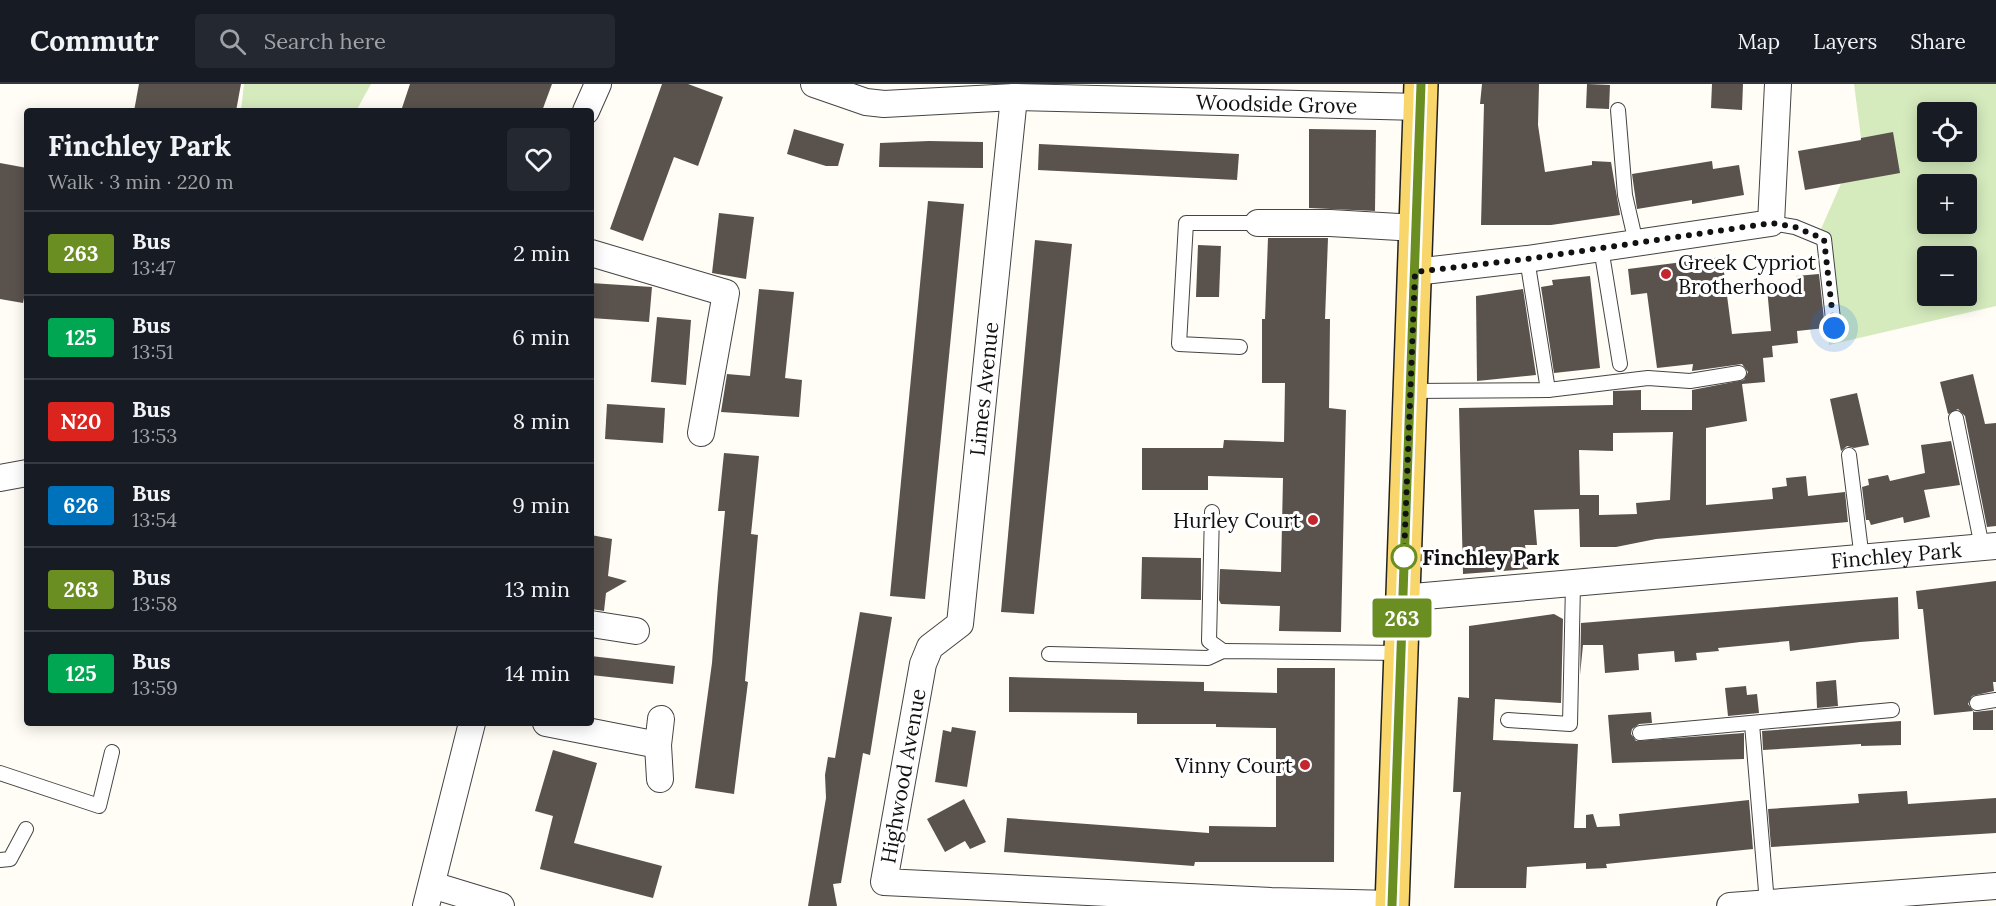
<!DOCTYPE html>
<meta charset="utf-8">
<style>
:root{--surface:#171b24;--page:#242831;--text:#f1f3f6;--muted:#9ea1a6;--line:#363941}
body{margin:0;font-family:Lora,serif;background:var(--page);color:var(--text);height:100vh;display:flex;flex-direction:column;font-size:22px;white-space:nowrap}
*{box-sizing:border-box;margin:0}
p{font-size:20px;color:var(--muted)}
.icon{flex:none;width:33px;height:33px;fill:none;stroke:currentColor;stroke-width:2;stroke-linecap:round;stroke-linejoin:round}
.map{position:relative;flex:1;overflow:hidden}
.details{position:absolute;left:24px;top:24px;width:570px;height:618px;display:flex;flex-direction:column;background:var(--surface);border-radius:6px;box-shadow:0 3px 15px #0003}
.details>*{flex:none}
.badge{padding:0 12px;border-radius:4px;font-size:21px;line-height:39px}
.controls{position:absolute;left:1917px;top:18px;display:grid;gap:12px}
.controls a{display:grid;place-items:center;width:60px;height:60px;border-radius:6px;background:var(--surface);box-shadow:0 3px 15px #0003;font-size:30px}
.you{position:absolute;width:30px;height:30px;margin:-15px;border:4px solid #fff;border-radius:50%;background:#1a73e8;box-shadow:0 0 0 9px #1a73e833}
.map>.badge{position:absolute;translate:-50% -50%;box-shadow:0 0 0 3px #fff}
.round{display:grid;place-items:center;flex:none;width:63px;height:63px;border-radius:6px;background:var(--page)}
.headline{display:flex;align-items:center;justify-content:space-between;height:102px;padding:0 24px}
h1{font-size:28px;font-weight:700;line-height:45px}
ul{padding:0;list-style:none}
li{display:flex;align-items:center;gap:18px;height:84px;padding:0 24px;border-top:2px solid var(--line)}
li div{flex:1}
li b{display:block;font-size:22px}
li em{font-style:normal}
li .badge{min-width:66px;font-weight:700;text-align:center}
header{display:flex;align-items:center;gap:36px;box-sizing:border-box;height:84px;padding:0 30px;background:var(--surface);border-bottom:2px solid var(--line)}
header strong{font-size:28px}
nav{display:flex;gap:33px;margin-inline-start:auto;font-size:21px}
.search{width:420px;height:54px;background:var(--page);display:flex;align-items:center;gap:15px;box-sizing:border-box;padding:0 21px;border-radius:6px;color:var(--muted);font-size:22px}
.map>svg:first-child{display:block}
.green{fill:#d5ebbd;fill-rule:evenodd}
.building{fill:#5a524d;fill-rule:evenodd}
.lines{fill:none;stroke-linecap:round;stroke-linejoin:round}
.lane-casing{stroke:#444;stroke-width:16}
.street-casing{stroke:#444;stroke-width:28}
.primary-casing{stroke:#222;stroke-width:36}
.lane{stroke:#fff;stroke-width:14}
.street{stroke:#fff;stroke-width:26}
.primary{stroke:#f9d66b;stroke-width:33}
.line-casing{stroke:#fff;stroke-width:14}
.line{stroke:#6b8e23;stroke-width:9}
.walk{stroke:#111;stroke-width:6;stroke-dasharray:0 10.8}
.poi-dot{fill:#c4262e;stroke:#fff;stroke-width:2}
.stop-dot{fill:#fff;stroke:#6b8e23;stroke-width:3}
.labels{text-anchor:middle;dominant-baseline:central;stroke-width:6;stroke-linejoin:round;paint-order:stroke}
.street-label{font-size:21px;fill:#111;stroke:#fff}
.poi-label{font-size:21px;fill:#111;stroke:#fff;text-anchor:end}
.stop-label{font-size:21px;font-weight:bold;fill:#111;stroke:#fff;text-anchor:start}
</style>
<header>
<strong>Commutr</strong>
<div class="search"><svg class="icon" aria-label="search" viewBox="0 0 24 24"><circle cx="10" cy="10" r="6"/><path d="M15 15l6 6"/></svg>Search here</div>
<nav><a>Map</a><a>Layers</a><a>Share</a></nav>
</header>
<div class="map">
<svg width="1996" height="822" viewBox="0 0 1996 822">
<rect width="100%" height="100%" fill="#fffdf5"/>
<g class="green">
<path d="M 244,0 L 371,0 L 356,27 L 241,27 Z"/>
<path d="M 1854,0 L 1996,0 L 1996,222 L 1829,261 L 1821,145 L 1861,54 ZM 1928,28 L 1966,28 L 1966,68 L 1928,68 ZM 1928,100 L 1966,100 L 1966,140 L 1928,140 ZM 1928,172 L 1966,172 L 1966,212 L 1928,212 Z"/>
</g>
<g class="building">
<path d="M 139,0 L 241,0 L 236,27 L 134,27 Z"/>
<path d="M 410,0 L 552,0 L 542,27 L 401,27 Z"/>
<path d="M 662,0 L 688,0 L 723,13 L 698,82 L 674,73 L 643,157 L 610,145 Z"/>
<path d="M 1482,0 L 1539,0 L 1538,41 L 1545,88 L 1592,81 L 1592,77 L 1611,78 L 1620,131 L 1551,141 L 1481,141 L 1484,20 L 1480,20 Z"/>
<path d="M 1587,0 L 1610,1 L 1609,25 L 1586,24 Z"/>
<path d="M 1712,0 L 1743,0 L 1742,26 L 1711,24 Z"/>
<path d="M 794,45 L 844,60 L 838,82 L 826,82 L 787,70 Z"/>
<path d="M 1309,45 L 1376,46 L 1375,127 L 1309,124 Z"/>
<path d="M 1893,48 L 1900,89 L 1805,106 L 1798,67 L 1861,56 L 1861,54 Z"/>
<path d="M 929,57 L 983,58 L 983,84 L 879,83 L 880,59 Z"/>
<path d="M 1039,60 L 1239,70 L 1237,96 L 1038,86 Z"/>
<path d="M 1712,77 L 1713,85 L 1739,81 L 1744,111 L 1692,120 L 1692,116 L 1637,125 L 1632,90 Z"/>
<path d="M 0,79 L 27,84 L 27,200 L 23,219 L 0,215 Z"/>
<path d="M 928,117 L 964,120 L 925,515 L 890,512 Z"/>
<path d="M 719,129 L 754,133 L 746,195 L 712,189 Z"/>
<path d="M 1268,154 L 1328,154 L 1325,235 L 1330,235 L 1329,324 L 1346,326 L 1341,548 L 1279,547 L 1280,522 L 1221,520 L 1219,516 L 1220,485 L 1281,488 L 1283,394 L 1208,392 L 1208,406 L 1142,406 L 1142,364 L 1223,364 L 1224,356 L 1284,358 L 1285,299 L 1262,299 L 1262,235 L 1265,235 Z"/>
<path d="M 1035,156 L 1072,160 L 1034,530 L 1001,528 Z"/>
<path d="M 1198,161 L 1221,162 L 1219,213 L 1196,213 Z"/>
<path d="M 1722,173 L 1732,250 L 1771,247 L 1767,204 L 1797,202 L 1796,192 L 1819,190 L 1825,244 L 1797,247 L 1798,259 L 1772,262 L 1773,273 L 1763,274 L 1765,298 L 1742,300 L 1747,337 L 1706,344 L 1706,421 L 1773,415 L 1772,404 L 1787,402 L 1786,394 L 1806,392 L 1808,412 L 1845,408 L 1848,438 L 1656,455 L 1616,463 L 1580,463 L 1579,425 L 1534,426 L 1537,461 L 1525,461 L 1528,485 L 1463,490 L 1459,324 L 1613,321 L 1613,307 L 1641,306 L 1641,326 L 1692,326 L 1692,306 L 1744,296 L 1748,288 L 1742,280 L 1692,287 L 1693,280 L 1657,284 L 1647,209 L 1631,211 L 1628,185 ZM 1673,348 L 1670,416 L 1636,419 L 1637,430 L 1599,431 L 1599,411 L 1580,411 L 1579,366 L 1613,367 L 1613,349 Z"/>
<path d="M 1590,192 L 1600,284 L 1554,289 L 1541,203 L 1553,201 L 1552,196 Z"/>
<path d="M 591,199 L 652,203 L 649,238 L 591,234 Z"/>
<path d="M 759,205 L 794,208 L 785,294 L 802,296 L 799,333 L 721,328 L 727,290 L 750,292 Z"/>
<path d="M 1523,205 L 1536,291 L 1477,297 L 1476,212 Z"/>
<path d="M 657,233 L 691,236 L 686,301 L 651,298 Z"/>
<path d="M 1973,290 L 1985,340 L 1996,339 L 1996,442 L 1987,443 L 1965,332 L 1958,325 L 1948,330 L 1940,298 Z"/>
<path d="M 1857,309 L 1869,361 L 1854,364 L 1847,362 L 1841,367 L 1830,315 Z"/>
<path d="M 607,320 L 665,324 L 663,359 L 605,355 Z"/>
<path d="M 1951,357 L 1960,401 L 1924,406 L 1930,433 L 1904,439 L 1903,433 L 1871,441 L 1869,436 L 1866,436 L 1862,403 L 1869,401 L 1868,395 L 1888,391 L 1890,397 L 1925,389 L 1921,361 Z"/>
<path d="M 724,369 L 759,372 L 751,450 L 758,451 L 745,597 L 748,598 L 734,710 L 695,704 L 712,579 L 718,502 L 725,427 L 718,427 Z"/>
<path d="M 591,451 L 612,455 L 608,492 L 627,497 L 606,509 L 604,527 L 591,525 Z"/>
<path d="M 1142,473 L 1201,474 L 1201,516 L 1141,515 Z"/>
<path d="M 1996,497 L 1996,598 L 1993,598 L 1994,607 L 1972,612 L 1968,620 L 1974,628 L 1993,626 L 1993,646 L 1973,646 L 1973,627 L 1934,631 L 1923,525 L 1918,525 L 1916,507 Z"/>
<path d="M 1898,513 L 1899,555 L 1860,558 L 1790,567 L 1789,557 L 1718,564 L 1719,567 L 1696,569 L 1697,576 L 1675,578 L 1674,567 L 1638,570 L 1639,586 L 1605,589 L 1603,561 L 1583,561 L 1580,591 L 1581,539 Z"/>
<path d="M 860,528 L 892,533 L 870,671 L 863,669 L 841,799 L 833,800 L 837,822 L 808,822 L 826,714 L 825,691 L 828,673 L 835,674 Z"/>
<path d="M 1554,530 L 1563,535 L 1561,619 L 1495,615 L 1493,656 L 1578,660 L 1574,744 L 1586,744 L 1586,731 L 1593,730 L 1597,743 L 1620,742 L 1619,730 L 1749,716 L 1753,765 L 1606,780 L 1607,784 L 1586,785 L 1586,779 L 1527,783 L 1526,804 L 1454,804 L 1461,708 L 1453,708 L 1458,613 L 1469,614 L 1469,542 Z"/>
<path d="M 591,572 L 675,582 L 673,600 L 591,591 Z"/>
<path d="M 1277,584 L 1335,584 L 1334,778 L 1195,778 L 1194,782 L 1004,768 L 1007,734 L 1209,749 L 1209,742 L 1276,743 L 1276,644 L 1216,643 L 1216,640 L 1137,640 L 1137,629 L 1009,628 L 1009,593 L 1204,598 L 1204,607 L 1277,609 Z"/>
<path d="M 1836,596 L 1838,622 L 1817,624 L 1816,598 Z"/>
<path d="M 1746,602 L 1747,611 L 1757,610 L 1759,629 L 1728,632 L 1725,604 Z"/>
<path d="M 1651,628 L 1652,639 L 1639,640 L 1632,645 L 1631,650 L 1636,657 L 1744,649 L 1744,675 L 1612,679 L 1608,631 Z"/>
<path d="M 1901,637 L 1901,661 L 1861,662 L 1861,660 L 1763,666 L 1762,647 Z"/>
<path d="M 952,643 L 976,647 L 967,703 L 935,698 L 943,646 L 951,648 Z"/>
<path d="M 553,666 L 597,679 L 574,759 L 662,782 L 653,814 L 540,785 L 553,732 L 535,727 Z"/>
<path d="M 1907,707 L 1908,720 L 1996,714 L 1996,749 L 1771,763 L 1768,725 L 1859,719 L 1858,710 Z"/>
<path d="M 964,715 L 986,758 L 970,765 L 965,757 L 945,768 L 927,735 Z"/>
</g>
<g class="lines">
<defs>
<g id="lane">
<path d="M 1618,26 L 1625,111 L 1636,159"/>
<path d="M 1771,139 L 1795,143 L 1824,155 L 1834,244"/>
<path d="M 1601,164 L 1620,280"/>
<path d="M 1527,175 L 1548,306"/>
<path d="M 1240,263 L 1179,260 L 1186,139 L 1258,139"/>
<path d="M 1410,307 L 1548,306 L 1648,294 L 1690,297 L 1739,289"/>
<path d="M 1956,334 L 1982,463"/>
<path d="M 1849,371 L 1862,475"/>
<path d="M 1212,428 L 1209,557 L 1223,567"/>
<path d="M 1049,570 L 1208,574 L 1223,567 L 1400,569"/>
<path d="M 1977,619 L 1996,616"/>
<path d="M 1508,636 L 1570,640 L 1573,500"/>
<path d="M 1752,640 L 1767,819"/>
<path d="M 1640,649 L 1892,626"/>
<path d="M 0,689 L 99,722 L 112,668"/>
<path d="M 0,776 L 10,775 L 26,745"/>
</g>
<g id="street">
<path id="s1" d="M 814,0 L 866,18 L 884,20 L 1014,13 L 1420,23"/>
<path d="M 1014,13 L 960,540 L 930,563 L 923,580 L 884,798 L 1271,817 L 1392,820"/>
<path d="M 586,27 L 598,0"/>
<path d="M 1258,139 L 1330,139 L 1416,144"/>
<path d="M 591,169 L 726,209 L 701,349"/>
<path d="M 1415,188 L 1527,175 L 1771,139 L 1778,0"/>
<path d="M 0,394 L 27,389"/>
<path id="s2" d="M 1402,514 L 1996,462"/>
<path d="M 591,540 L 636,547"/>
<path d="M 546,639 L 658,661"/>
<path d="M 660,695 L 658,661 L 661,635"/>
<path d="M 432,801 L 501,822"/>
<path d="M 426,822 L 472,639"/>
<path d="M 1730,822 L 1996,802"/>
</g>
<path id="primary" d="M 1392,822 L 1421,0"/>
</defs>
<use href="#lane" class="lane-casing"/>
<use href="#street" class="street-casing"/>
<use href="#primary" class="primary-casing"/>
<use href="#lane" class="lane"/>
<use href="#street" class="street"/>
<use href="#primary" class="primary"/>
</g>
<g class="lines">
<defs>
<path id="line" d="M 1392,822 L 1421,0"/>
</defs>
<use href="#line" class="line-casing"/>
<use href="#line" class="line"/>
<path class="walk" d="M 1404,473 L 1415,188 L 1527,175 L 1772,139 L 1795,143 L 1824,155 L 1834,244"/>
</g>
<g class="poi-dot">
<circle cx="1666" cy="190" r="6"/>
<circle cx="1313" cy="436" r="6"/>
<circle cx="1305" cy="681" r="6"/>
</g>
<circle class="stop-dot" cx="1404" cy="473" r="12"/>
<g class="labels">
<g class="street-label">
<text stroke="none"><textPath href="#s1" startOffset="466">Woodside Grove</textPath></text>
<text transform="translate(984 305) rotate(-84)">Limes Avenue</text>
<text stroke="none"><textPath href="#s2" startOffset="496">Finchley Park</textPath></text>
<text transform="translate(903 692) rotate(-80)">Highwood Avenue</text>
</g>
<g class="poi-label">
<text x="1678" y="178" text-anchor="start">Greek Cypriot<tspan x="1678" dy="24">Brotherhood</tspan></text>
<text x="1301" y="436">Hurley Court</text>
<text x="1293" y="681">Vinny Court</text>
</g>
<g class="stop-label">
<text x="1422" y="473">Finchley Park</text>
</g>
</g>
</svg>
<div class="controls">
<a><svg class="icon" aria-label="locate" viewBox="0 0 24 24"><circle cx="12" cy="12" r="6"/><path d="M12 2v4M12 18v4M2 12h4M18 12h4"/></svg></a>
<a>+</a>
<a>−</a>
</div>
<div class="you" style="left:1834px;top:244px"></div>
<b class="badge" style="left:1402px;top:534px;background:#6b8e23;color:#fff">263</b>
<section class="details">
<div class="headline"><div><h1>Finchley Park</h1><p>Walk · 3 min · 220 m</p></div><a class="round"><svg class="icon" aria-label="heart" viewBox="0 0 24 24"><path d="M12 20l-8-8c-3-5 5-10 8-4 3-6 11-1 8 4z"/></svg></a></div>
<ul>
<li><span class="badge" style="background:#6b8e23;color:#fff">263</span><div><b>Bus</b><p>13:47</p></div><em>2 min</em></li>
<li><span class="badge" style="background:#00a651;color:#fff">125</span><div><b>Bus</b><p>13:51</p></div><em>6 min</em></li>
<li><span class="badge" style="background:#dc241f;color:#fff">N20</span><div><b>Bus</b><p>13:53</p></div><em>8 min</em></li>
<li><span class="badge" style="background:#0072bc;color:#fff">626</span><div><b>Bus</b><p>13:54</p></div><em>9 min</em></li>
<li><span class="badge" style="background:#6b8e23;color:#fff">263</span><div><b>Bus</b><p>13:58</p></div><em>13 min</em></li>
<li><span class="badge" style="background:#00a651;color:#fff">125</span><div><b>Bus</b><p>13:59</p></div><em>14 min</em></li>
</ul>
</section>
</div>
